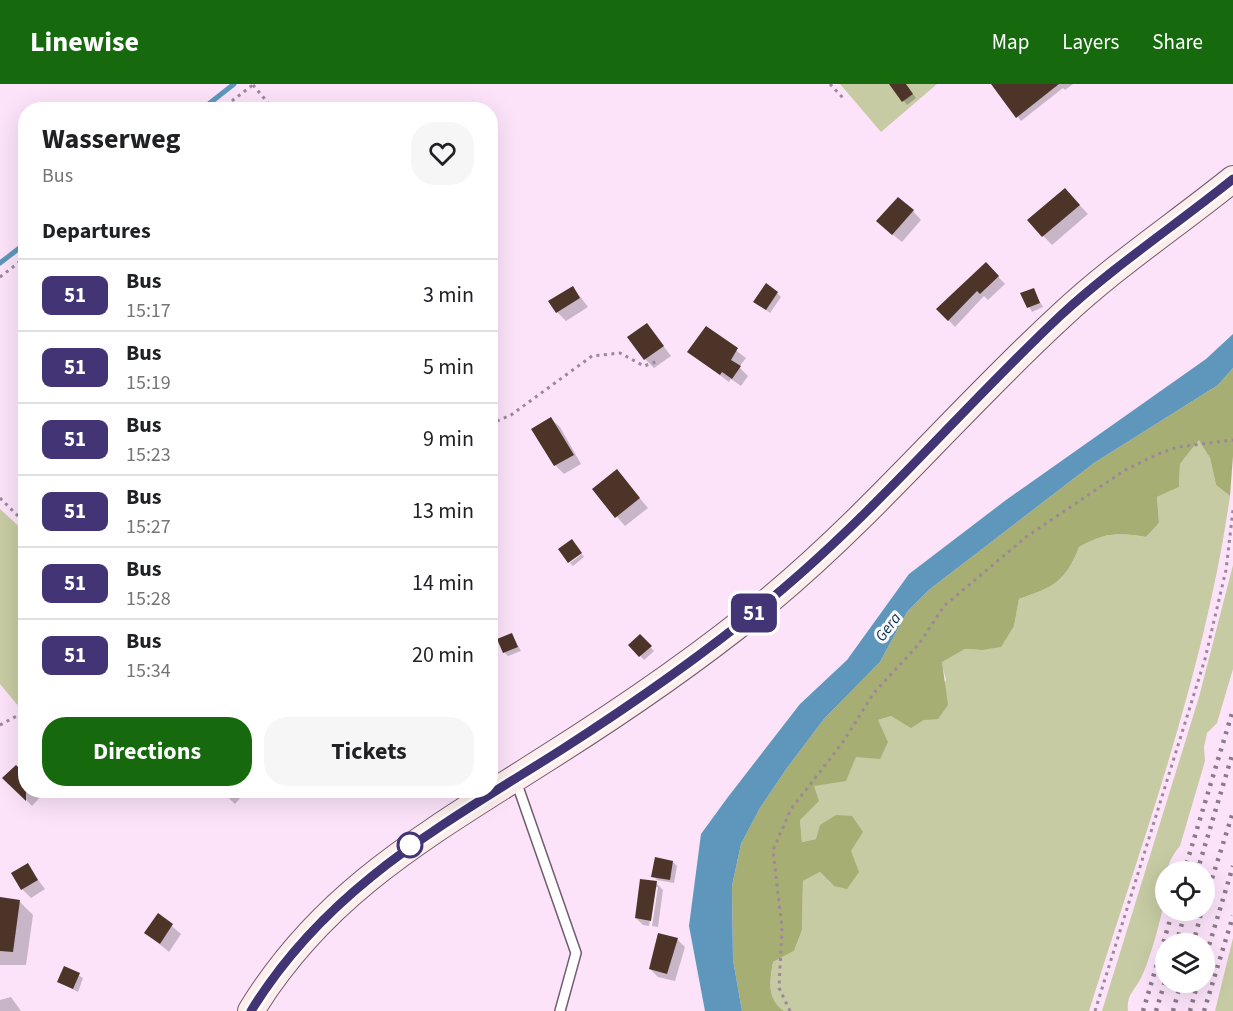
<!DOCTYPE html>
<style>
:root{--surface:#fff;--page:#f6f6f6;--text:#202124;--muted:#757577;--line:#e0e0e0;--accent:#16690c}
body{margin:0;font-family:"Source Sans 3",sans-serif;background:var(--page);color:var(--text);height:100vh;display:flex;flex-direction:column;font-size:22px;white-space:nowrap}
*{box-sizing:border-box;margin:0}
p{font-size:20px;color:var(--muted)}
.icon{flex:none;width:33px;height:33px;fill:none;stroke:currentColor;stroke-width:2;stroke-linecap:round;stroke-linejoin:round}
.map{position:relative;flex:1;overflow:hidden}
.panel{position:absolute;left:18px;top:18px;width:480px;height:696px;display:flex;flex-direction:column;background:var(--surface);border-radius:24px;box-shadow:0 6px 24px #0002}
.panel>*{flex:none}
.badge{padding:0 12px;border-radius:9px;font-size:21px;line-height:39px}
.fabs{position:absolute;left:1155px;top:777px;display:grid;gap:12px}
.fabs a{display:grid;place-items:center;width:60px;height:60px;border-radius:50%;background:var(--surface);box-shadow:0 6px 24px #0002;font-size:30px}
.map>.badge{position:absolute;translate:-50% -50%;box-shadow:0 0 0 3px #fff}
h2{padding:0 24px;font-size:22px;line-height:54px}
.round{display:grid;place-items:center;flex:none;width:63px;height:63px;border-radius:24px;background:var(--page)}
.summary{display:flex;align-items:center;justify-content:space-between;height:102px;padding:0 24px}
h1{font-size:28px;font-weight:700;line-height:45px}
.action{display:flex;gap:12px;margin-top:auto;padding:12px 24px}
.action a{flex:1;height:69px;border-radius:24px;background:var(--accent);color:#fff;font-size:24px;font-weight:700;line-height:69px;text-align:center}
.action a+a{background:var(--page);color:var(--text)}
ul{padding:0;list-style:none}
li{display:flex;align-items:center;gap:18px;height:72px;padding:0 24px;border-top:2px solid var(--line)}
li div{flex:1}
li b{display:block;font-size:22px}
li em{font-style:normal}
li .badge{min-width:66px;font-weight:700;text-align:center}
header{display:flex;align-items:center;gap:36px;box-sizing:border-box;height:84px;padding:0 30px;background:var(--accent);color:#fff}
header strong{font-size:28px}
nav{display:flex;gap:33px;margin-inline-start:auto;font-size:21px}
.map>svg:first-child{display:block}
.green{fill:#c6cba3}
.forest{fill:#a7ae73}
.water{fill:#5e97bb}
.shadow{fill:#0003}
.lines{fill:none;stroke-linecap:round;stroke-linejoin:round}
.stream{stroke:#5e97bb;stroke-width:5}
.building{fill:#4d3429}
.lane-casing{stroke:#705b6f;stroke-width:12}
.secondary-casing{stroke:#705b6f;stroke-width:28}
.path{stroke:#9b8999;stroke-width:3;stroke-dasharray:3 4.5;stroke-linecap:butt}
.lane{stroke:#fff;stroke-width:9}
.secondary{stroke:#fceeed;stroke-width:26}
.rail{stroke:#8b7b8a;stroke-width:4.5;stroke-dasharray:3 6;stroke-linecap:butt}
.line-casing{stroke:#fff;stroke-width:14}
.line{stroke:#423475;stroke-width:9}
.stop-dot{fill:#fff;stroke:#423475;stroke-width:3}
.labels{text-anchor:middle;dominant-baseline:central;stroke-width:6;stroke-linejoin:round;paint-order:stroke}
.water-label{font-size:16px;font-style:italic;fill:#03354e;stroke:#fcf7fc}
</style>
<header>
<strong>Linewise</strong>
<nav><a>Map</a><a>Layers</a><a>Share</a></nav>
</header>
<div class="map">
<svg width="1233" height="927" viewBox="0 0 1233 927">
<rect width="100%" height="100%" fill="#fce3fa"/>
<g class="green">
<path d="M 840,0 L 937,0 L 881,48 Z"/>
<path d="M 1200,355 L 1210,374 L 1216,401 L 1230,412 C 1205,588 1142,757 1089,927 L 784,927 C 766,916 770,896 773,878 L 794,867 L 802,846 L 803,797 L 820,788 L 834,802 L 816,755 L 802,758 L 800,736 L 814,702 L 856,673 L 878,636 L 891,632 L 911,643 L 924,636 L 946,596 L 941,578 L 965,565 L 982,566 L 1014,542 L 1019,515 C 1053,503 1065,499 1079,463 C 1104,449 1117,448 1146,453 L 1159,439 L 1157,413 L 1179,403 L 1180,380 Z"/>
<path d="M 0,425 L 25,448 L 26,621 L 20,624 L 0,600 Z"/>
<path d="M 1233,481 L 1233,585 L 1217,639 L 1207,649 L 1204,663 L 1205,677 L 1180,762 C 1163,782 1169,790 1165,813 C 1162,832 1150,876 1141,894 C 1135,906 1126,911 1128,927 L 1102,927 L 1199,613 Z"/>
<path d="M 1233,854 L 1233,927 L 1215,927 Z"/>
</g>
<path class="forest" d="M 1233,284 L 1233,372 L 1230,412 L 1216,401 L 1210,374 L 1199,356 L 1180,380 L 1179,403 L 1157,413 L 1159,439 L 1146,453 C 1117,448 1104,449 1079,463 C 1065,499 1053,503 1019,515 L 1014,542 L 1001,563 L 982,566 L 965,565 L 942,578 L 948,621 L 938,635 L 924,636 L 911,644 L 891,632 L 878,636 L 888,658 L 880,675 L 856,673 L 846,697 L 814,702 L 819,717 L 800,736 L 802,758 L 816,755 L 820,741 L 836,731 L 852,732 L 863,748 L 851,767 L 859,788 L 847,805 L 834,802 L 820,788 L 803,797 L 802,846 L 794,867 L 773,878 C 770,896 766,915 784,927 L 742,927 L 733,876 L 732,802 L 741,760 L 760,724 L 787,684 L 824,635 L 880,578 L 907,528 L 930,505 L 1094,379 L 1218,301 Z"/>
<path class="water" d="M 1233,250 L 1233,284 L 1218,301 L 1094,379 L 930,505 L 907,528 L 880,578 L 824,635 L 787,684 L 760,724 L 741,760 L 732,802 L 733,876 L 742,927 L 705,927 L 689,842 L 701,750 L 728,713 L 800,620 L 847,576 L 909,490 L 1006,416 L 1206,275 Z"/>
<g class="shadow">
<path d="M 891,0 L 905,0 L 916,14 L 907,21 Z"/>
<path d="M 993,0 L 1073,0 L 1065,6 L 1063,4 L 1021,37 Z"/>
<path d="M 1074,115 L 1088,130 L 1052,161 L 1029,137 Z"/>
<path d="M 913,127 L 921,136 L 902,158 L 887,146 Z"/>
<path d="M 986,180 L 1005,200 L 988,216 L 984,212 L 955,243 L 938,225 Z"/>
<path d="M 573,203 L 588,223 L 566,237 L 557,228 Z"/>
<path d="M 1033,206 L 1043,223 L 1032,228 L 1022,210 Z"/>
<path d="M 777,209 L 781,213 L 770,229 L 755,218 Z"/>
<path d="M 647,241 L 671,272 L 654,284 L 645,275 Z"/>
<path d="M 706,244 L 746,274 L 739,283 L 748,292 L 741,302 L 731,295 L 729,298 L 689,268 Z"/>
<path d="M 551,335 L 560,343 L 581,380 L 564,390 L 555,381 Z"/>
<path d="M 617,387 L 648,424 L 625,442 L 594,406 Z"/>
<path d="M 582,470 L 584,473 L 573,482 L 570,479 Z"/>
<path d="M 512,551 L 521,567 L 508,572 L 504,568 Z"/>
<path d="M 640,552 L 654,567 L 644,576 L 630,561 Z"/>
<path d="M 5,694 L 26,706 L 39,706 L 43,710 L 32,722 Z"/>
<path d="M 220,706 L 247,706 L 235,720 Z"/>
<path d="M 673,778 L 677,782 L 674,799 L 657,796 L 653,792 Z"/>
<path d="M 27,781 L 45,805 L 31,814 L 22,805 Z"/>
<path d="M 656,799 L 663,806 L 658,843 L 652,842 L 658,803 L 655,803 L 649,842 L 643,841 L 636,834 Z"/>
<path d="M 0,816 L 20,818 L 33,831 L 26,881 L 0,881 Z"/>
<path d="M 159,831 L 181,850 L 169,868 L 146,849 Z"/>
<path d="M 677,855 L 685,863 L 675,897 L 658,893 L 650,885 Z"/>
<path d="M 65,884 L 83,894 L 78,908 L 59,898 Z"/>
<path d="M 11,913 L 21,927 L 0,927 L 0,916 Z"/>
</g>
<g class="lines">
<g class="stream">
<path d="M 201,26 L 234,0"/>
<path d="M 0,179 L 26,159"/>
</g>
</g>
<g class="building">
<path d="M 889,0 L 906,0 L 913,10 L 902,18 Z"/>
<path d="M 991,0 L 1059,0 L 1016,34 Z"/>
<path d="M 1065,104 L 1080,121 L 1042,153 L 1027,136 Z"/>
<path d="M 898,113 L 914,126 L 892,151 L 876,137 Z"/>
<path d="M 986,178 L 999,192 L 980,210 L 977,207 L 948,237 L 936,225 Z"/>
<path d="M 766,199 L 778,208 L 766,226 L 753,218 Z"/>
<path d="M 573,202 L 580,214 L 556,229 L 548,217 Z"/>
<path d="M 1034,204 L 1040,219 L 1027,224 L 1020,209 Z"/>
<path d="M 647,239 L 664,262 L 644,276 L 627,253 Z"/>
<path d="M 706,242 L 738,264 L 731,276 L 741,282 L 732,295 L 722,288 L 720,291 L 687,268 Z"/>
<path d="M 551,333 L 574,371 L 554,382 L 531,345 Z"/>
<path d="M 617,385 L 640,414 L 615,434 L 592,405 Z"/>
<path d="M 572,455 L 582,469 L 568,479 L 558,465 Z"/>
<path d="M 512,549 L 518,563 L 503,569 L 497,555 Z"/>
<path d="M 640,550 L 652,562 L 639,573 L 628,561 Z"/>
<path d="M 16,681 L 26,691 L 26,717 L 2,694 Z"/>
<path d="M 655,773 L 673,777 L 670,796 L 651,793 Z"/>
<path d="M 28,779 L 38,796 L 21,806 L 11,789 Z"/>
<path d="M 640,795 L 657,797 L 651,837 L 635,834 Z"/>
<path d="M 0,813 L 20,816 L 13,868 L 0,867 Z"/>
<path d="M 158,829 L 173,840 L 160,860 L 144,849 Z"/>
<path d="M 658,849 L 678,854 L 667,890 L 649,885 Z"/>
<path d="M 64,882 L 80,889 L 73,905 L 57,898 Z"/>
</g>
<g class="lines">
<defs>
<path id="lane" d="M 516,697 L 576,869 L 560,927"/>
<path id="secondary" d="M 251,927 C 324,807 430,749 544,676 C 622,627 701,573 772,514 C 875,428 961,324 1060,233 C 1114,182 1176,141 1233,95"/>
</defs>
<use href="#lane" class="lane-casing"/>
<use href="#secondary" class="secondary-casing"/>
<g class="path">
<path d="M 830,0 L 843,14"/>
<path d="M 253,1 L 274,26"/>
<path d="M 220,26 L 254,0"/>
<path d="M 0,193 L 26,173"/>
<path d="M 490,340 L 511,331 L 592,272 L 620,269 L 644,282 L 658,277"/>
<path d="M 0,414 L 26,440"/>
<path d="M 0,641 L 26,627"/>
<path d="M 790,927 L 779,904 L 782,844 L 773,766 L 791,725 L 843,658 L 873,610 L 919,560 L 944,522 L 1026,453 L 1125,386 L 1158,370 L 1178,363 L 1233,356"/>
<path d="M 1095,927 L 1205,575 L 1226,486 L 1233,426"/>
</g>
<use href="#lane" class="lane"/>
<use href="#secondary" class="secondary"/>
<g class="rail">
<path d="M 1184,788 L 1233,626"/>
<path d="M 1197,788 L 1233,668"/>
<path d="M 1204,820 L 1233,728"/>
<path d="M 1176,860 L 1186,826"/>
<path d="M 1193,860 L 1202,826"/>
<path d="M 1204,878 L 1233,782"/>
<path d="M 1143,927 L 1173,826"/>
<path d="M 1156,927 L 1166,894"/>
<path d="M 1173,927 L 1181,898"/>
<path d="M 1190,927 L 1198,898"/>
<path d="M 1204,927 L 1233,832"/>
</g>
</g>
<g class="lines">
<defs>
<path id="line" d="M 251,927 C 327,803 441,742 561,666 C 631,621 707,568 772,514 C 876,428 962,324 1060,232 C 1114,182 1176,141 1233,95"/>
</defs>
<use href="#line" class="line-casing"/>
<use href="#line" class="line"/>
</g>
<circle class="stop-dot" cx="410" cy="761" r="12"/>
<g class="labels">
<g class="water-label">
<text transform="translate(888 543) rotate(-53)">Gera</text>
</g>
</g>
</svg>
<div class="fabs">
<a><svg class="icon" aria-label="locate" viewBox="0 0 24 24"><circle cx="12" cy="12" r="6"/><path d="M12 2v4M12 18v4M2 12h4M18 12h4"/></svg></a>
<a><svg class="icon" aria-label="layers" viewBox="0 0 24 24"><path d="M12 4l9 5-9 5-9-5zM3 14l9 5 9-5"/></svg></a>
</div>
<b class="badge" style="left:754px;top:529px;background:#423475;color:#fff">51</b>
<section class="panel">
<div class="summary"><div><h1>Wasserweg</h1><p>Bus</p></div><a class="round"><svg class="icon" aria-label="heart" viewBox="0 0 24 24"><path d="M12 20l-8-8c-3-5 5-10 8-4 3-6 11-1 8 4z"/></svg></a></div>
<h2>Departures</h2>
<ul>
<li><span class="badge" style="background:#423475;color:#fff">51</span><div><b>Bus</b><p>15:17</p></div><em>3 min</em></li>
<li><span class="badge" style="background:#423475;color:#fff">51</span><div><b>Bus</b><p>15:19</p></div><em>5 min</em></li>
<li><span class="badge" style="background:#423475;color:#fff">51</span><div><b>Bus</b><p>15:23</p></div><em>9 min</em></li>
<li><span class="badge" style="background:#423475;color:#fff">51</span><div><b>Bus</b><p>15:27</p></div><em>13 min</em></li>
<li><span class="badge" style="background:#423475;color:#fff">51</span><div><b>Bus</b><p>15:28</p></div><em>14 min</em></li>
<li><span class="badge" style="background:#423475;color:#fff">51</span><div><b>Bus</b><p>15:34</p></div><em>20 min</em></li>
</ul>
<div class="action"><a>Directions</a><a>Tickets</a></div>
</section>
</div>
